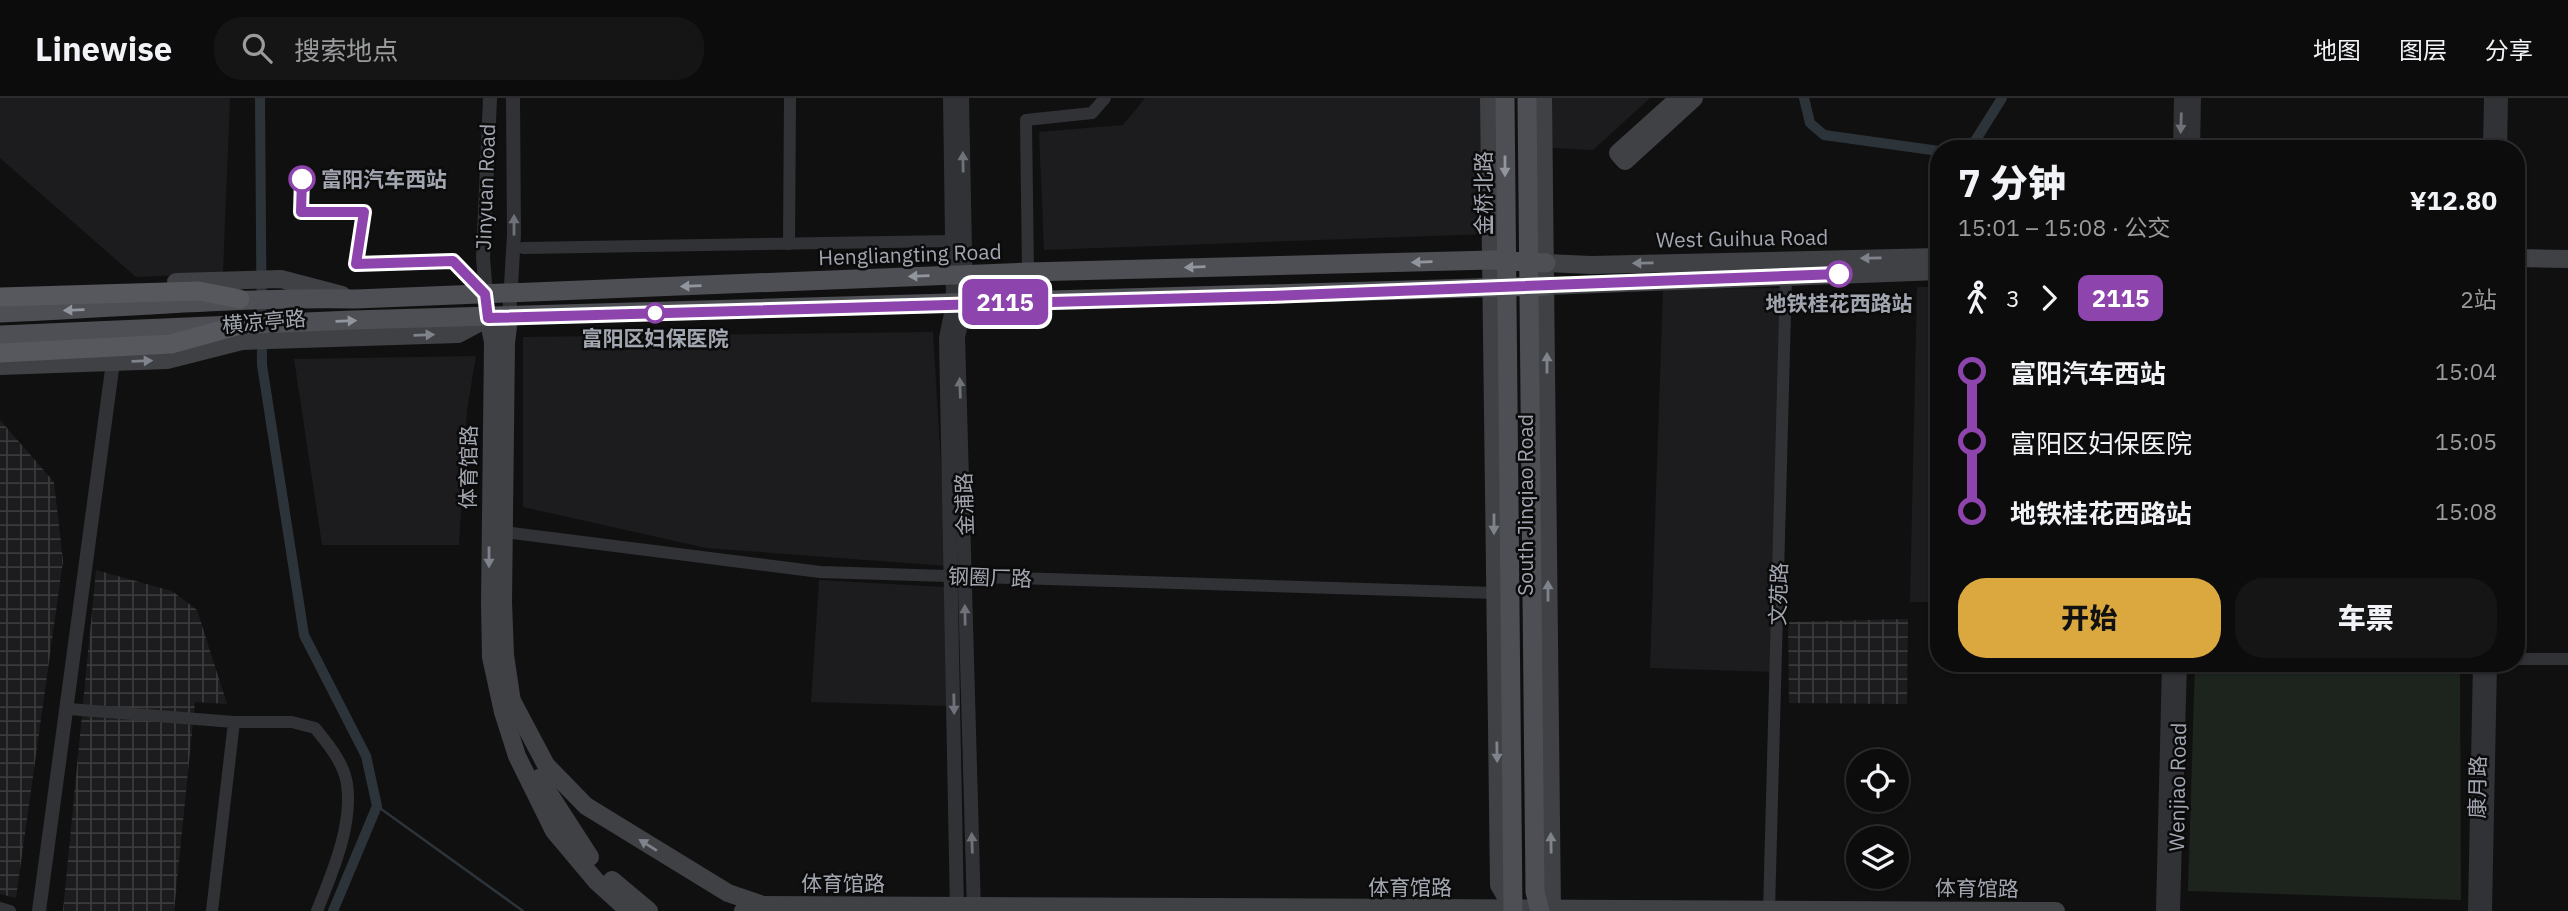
<!DOCTYPE html>
<html lang="zh">
<meta charset="utf-8">
<style>
:root{--surface:#0c0c0d;--page:#151516;--text:#f1f3f6;--muted:#9a9b9d;--line:#2c2c2e;--accent:#daa83f}
body{margin:0;font-family:"IBM Plex Sans","Noto Sans SC",sans-serif;background:var(--page);color:var(--text);height:100vh;display:flex;flex-direction:column;font-size:26px;white-space:nowrap}
*{box-sizing:border-box;margin:0}
p{font-size:23px;color:var(--muted)}
.icon{flex:none;width:38px;height:38px;fill:none;stroke:currentColor;stroke-width:2;stroke-linecap:round;stroke-linejoin:round}
.map{position:relative;flex:1;overflow:hidden}
.details{position:absolute;left:1930px;top:42px;width:595px;height:532px;display:flex;flex-direction:column;background:var(--surface);border-radius:28px;box-shadow:0 2px 5px #0004,0 0 0 2px var(--line)}
.details>*{flex:none}
.badge{padding:0 14px;border-radius:10px;font-size:24px;line-height:46px}
.fabs{position:absolute;left:1846px;top:651px;display:grid;gap:14px}
.fabs a{display:grid;place-items:center;width:63px;height:63px;border-radius:50%;background:var(--surface);box-shadow:0 2px 5px #0004,0 0 0 2px var(--line);font-size:35px}
.map>.badge{position:absolute;translate:-50% -50%;box-shadow:0 0 0 4px #fff}
.legs{display:flex;align-items:center;gap:10px;height:77px;padding:0 28px;font-size:23px}
.legs p{margin-inline-start:auto}
.overview{display:flex;align-items:center;justify-content:space-between;height:119px;padding:0 28px}
h1{font-size:38px;font-weight:800;line-height:52px}
.button{display:flex;gap:14px;margin-top:auto;padding:14px 28px}
.button a{flex:1;height:80px;border-radius:28px;background:var(--accent);color:#111;font-size:28px;font-weight:800;line-height:80px;text-align:center}
.button a+a{background:var(--page);color:var(--text)}
ul{padding:0 28px;list-style:none}
li{display:flex;align-items:center;gap:24px;height:70px;font-size:26px}
li i{display:grid;place-items:center;width:10px;height:100%;margin:0 9px;background:currentColor}
li i::after{content:'';width:18px;height:18px;margin:-9px;border:5px solid;border-radius:50%;background:var(--surface)}
li p{margin-inline-start:auto}
li:first-child i{background:linear-gradient(#0000 50%,currentColor 0)}
li:last-child i{background:linear-gradient(currentColor 50%,#0000 0)}
header{display:flex;align-items:center;gap:42px;box-sizing:border-box;height:98px;padding:0 35px;background:var(--surface);border-bottom:2px solid var(--line)}
header strong{font-size:33px}
nav{display:flex;gap:38px;margin-inline-start:auto;font-size:24px}
.search{width:490px;height:63px;background:var(--page);display:flex;align-items:center;gap:18px;box-sizing:border-box;padding:0 24px;border-radius:28px;color:var(--muted);font-size:26px}
.map>svg:first-child{display:block}
.built{fill:#1c1c1e}
.industrial{fill:url(#industrial-grid)}
.pitch{fill:#1d231d}
.lines{fill:none;stroke-linecap:round;stroke-linejoin:round}
.stream{stroke:#2d3439;stroke-width:2.5}
.canal{stroke:#2d3439;stroke-width:10}
.minor{stroke:#313235;stroke-width:12}
.tertiary{stroke:#313235;stroke-width:14}
.secondary{stroke:#3f4145;stroke-width:18}
.primary{stroke:#4d4f54;stroke-width:19}
.trunk{stroke:#56585d;stroke-width:19}
.oneway{fill:#6f7279}
.oneway2{fill:#91959e}
.oneway3{fill:#7f838b}
.line-1-casing{stroke:#fff;stroke-width:16}
.line-1{stroke:#8e44ad;stroke-width:10}
.stop-1-dot{fill:#fff;stroke:#8e44ad;stroke-width:3.5}
.labels{text-anchor:middle;dominant-baseline:central;stroke-width:5;stroke-linejoin:round;paint-order:stroke}
.stop-label{font-size:21px;font-weight:bold;fill:#a2a6b0;stroke:#0b0b0c}
.street-label{font-size:21px;fill:#a2a6b0;stroke:#0b0b0c}
</style>
<header>
<strong>Linewise</strong>
<div class="search"><svg class="icon" aria-label="search" viewBox="0 0 24 24"><circle cx="10" cy="10" r="6"/><path d="M15 15l6 6"/></svg>搜索地点</div>
<nav><a>地图</a><a>图层</a><a>分享</a></nav>
</header>
<div class="map">
<svg width="2568" height="813" viewBox="0 0 2568 813">
<defs>
<pattern id="industrial-grid" width="8" height="8" patternUnits="userSpaceOnUse" patternTransform="scale(1.75)"><rect width="8" height="8" fill="#1c1c1e"/><path d="M0 4h8M4 0v8" fill="none" stroke="#3a3a3c"/></pattern>
</defs>
<rect width="100%" height="100%" fill="#101011"/>
<g class="built">
<path d="M 0,0 L 230,0 L 223,175 L 136,179 L 0,60 Z"/>
<path d="M 1145,0 L 1487,0 L 1488,136 L 1044,152 L 1039,34 L 1123,27 Z"/>
<path d="M 1552,0 L 1650,0 L 1593,52 L 1552,50 Z"/>
<path d="M 2399,44 L 2475,47 L 2475,51 L 2399,51 Z"/>
<path d="M 1917,189 L 1939,189 L 1939,504 L 1910,504 Z"/>
<path d="M 1785,190 L 1774,574 L 1650,570 L 1663,191 Z"/>
<path d="M 933,234 L 947,468 L 706,450 L 523,409 L 523,239 Z"/>
<path d="M 476,258 L 467,312 L 459,447 L 322,447 L 294,261 Z"/>
<path d="M 819,482 L 944,489 L 948,608 L 811,604 Z"/>
</g>
<g class="industrial">
<path d="M 0,322 L 54,384 L 63,463 L 16,800 L 0,796 Z"/>
<path d="M 96,472 L 172,493 L 197,512 L 227,606 L 195,604 L 174,813 L 63,813 Z"/>
<path d="M 1908,521 L 1907,606 L 1789,605 L 1788,524 Z"/>
</g>
<path class="pitch" d="M 2195,565 L 2460,565 L 2461,802 L 2188,793 Z"/>
<g class="lines">
<path class="stream" d="M 377,708 L 523,813"/>
<g class="canal">
<path d="M 260,0 L 262,267 L 304,537 L 366,658 L 377,708 L 333,813"/>
<path d="M 1804,0 L 1810,25 L 1824,37 L 1939,53"/>
<path d="M 1959,51 L 1975,43 L 2002,0"/>
</g>
<g class="minor">
<path d="M 789,146 L 790,0"/>
<path d="M 523,150 L 951,143"/>
<path d="M 1028,174 L 1026,22 L 1092,15 L 1105,0"/>
<path d="M 496,433 L 820,474 L 1494,495"/>
<path d="M 2516,561 L 2568,561"/>
<path d="M 69,611 L 234,624 L 212,813"/>
<path d="M 234,624 L 292,624 L 315,630 C 328,646 344,665 347,686 C 353,728 332,775 317,813"/>
<path d="M 0,810 L 10,813"/>
<path d="M 1769,813 L 1786,178"/>
</g>
<g class="tertiary">
<path d="M 950,0 L 953,206 L 946,240 L 957,813"/>
<path d="M 962,0 L 966,205 L 958,239 L 974,813"/>
<path d="M 2180,51 L 2181,0"/>
<path d="M 2193,51 L 2194,0"/>
<path d="M 2490,51 L 2491,0"/>
<path d="M 2500,51 L 2501,0"/>
<path d="M 488,220 L 483,160 L 490,0"/>
<path d="M 509,220 L 514,137 L 513,0"/>
<path d="M 39,813 L 113,264"/>
<path d="M 2163,813 L 2169,565"/>
<path d="M 2173,813 L 2180,565"/>
<path d="M 2475,813 L 2480,565"/>
<path d="M 2485,813 L 2490,565"/>
</g>
<g class="secondary">
<path d="M 1489,0 L 1499,787 L 1513,811"/>
<path d="M 1543,0 L 1552,813"/>
<path d="M 1679,0 L 1618,55 L 1625,63 L 1694,0"/>
<path d="M 2516,160 L 2568,161"/>
<path d="M 1546,165 L 1591,167 L 1939,159"/>
<path d="M 176,184 L 281,181 L 342,197"/>
<path d="M 1547,188 L 1939,173"/>
<path d="M 509,220 L 506,245 L 503,504 L 505,557 L 512,604"/>
<path d="M 0,268 L 167,262 L 242,243 L 458,236 L 488,220 L 493,244 L 490,505 L 491,559 L 503,614 L 517,658 L 554,733 L 596,783 L 629,813"/>
<path d="M 511,601 L 546,667 L 586,708 L 728,795 L 763,807"/>
<path d="M 539,680 L 590,759"/>
<path d="M 612,782 L 649,813"/>
<path d="M 743,813 L 763,807 L 2056,813"/>
</g>
<g class="primary">
<path d="M 1505,0 L 1513,813"/>
<path d="M 1527,0 L 1535,794 L 1540,813"/>
<path d="M 0,215 C 119,210 237,199 356,201 L 1028,174 L 1491,162 L 1546,165"/>
<path d="M 0,237 L 352,222 L 1547,188"/>
</g>
<g class="trunk">
<path d="M 0,199 L 199,193 L 240,201"/>
<path d="M 0,255 L 171,246 L 240,227"/>
</g>
</g>
<defs><path id="oneway-solid" d="M-6-.8H1V-3.2L6.5 0L1 3.2V.8H-6Z" transform="scale(1.75)"/></defs>
<g class="oneway">
<use href="#oneway-solid" transform="translate(2181 25) rotate(92)"/>
<use href="#oneway-solid" transform="translate(963 64) rotate(-91)"/>
<use href="#oneway-solid" transform="translate(514 127) rotate(-90)"/>
<use href="#oneway-solid" transform="translate(960 290) rotate(-92)"/>
<use href="#oneway-solid" transform="translate(965 517) rotate(-91)"/>
<use href="#oneway-solid" transform="translate(954 606) rotate(89)"/>
<use href="#oneway-solid" transform="translate(972 745) rotate(-92)"/>
</g>
<g class="oneway2">
<use href="#oneway-solid" transform="translate(1505 68) rotate(90)"/>
<use href="#oneway-solid" transform="translate(1422 164) rotate(178)"/>
<use href="#oneway-solid" transform="translate(1195 169) rotate(178)"/>
<use href="#oneway-solid" transform="translate(919 178) rotate(178)"/>
<use href="#oneway-solid" transform="translate(691 188) rotate(178)"/>
<use href="#oneway-solid" transform="translate(74 212) rotate(178)"/>
<use href="#oneway-solid" transform="translate(346 223) rotate(-2)"/>
</g>
<g class="oneway3">
<use href="#oneway-solid" transform="translate(1871 160) rotate(179)"/>
<use href="#oneway-solid" transform="translate(1643 165) rotate(179)"/>
<use href="#oneway-solid" transform="translate(424 237) rotate(-2)"/>
<use href="#oneway-solid" transform="translate(142 263) rotate(-2)"/>
<use href="#oneway-solid" transform="translate(1547 265) rotate(-90)"/>
<use href="#oneway-solid" transform="translate(1494 426) rotate(90)"/>
<use href="#oneway-solid" transform="translate(489 459) rotate(90)"/>
<use href="#oneway-solid" transform="translate(1548 493) rotate(-90)"/>
<use href="#oneway-solid" transform="translate(1497 654) rotate(89)"/>
<use href="#oneway-solid" transform="translate(1551 745) rotate(-91)"/>
<use href="#oneway-solid" transform="translate(648 747) rotate(-148)"/>
</g>
<g class="lines">
<defs>
<path id="line-1" d="M 302,81 L 301,114 L 364,114 L 356,166 L 453,163 L 485,196 L 488,220 L 1267,198 L 1839,176"/>
</defs>
<use href="#line-1" class="line-1-casing"/>
<use href="#line-1" class="line-1"/>
</g>
<g class="stop-1-dot">
<circle cx="302" cy="81" r="12"/>
<circle cx="1839" cy="176" r="12"/>
<circle cx="655" cy="215" r="9"/>
</g>
<g class="labels">
<g class="stop-label">
<text x="321" y="81" text-anchor="start">富阳汽车西站</text>
<text x="1839" y="205">地铁桂花西路站</text>
<text x="655" y="240">富阳区妇保医院</text>
</g>
<g class="street-label">
<text transform="translate(485 89) rotate(-88)">Jinyuan Road</text>
<text transform="translate(1483 95) rotate(-90)">金桥北路</text>
<text transform="translate(1742 140) rotate(-1)">West Guihua Road</text>
<text transform="translate(910 156) rotate(-2)">Hengliangting Road</text>
<text transform="translate(264 223) rotate(-5)">横凉亭路</text>
<text transform="translate(468 369) rotate(-89)">体育馆路</text>
<text transform="translate(964 406) rotate(-92)">金浦路</text>
<text transform="translate(1525 407) rotate(-90)">South Jinqiao Road</text>
<text transform="translate(990 479) rotate(2)">钢圈厂路</text>
<text transform="translate(1778 496) rotate(-88)">文苑路</text>
<text transform="translate(2177 689) rotate(-89)">Wenjiao Road</text>
<text transform="translate(2477 689) rotate(-89)">康月路</text>
<text x="843" y="785">体育馆路</text>
<text x="1410" y="789">体育馆路</text>
<text transform="translate(1977 790) rotate(1)">体育馆路</text>
</g>
</g>
</svg>
<div class="fabs">
<a><svg class="icon" aria-label="locate" viewBox="0 0 24 24"><circle cx="12" cy="12" r="6"/><path d="M12 2v4M12 18v4M2 12h4M18 12h4"/></svg></a>
<a><svg class="icon" aria-label="layers" viewBox="0 0 24 24"><path d="M12 4l9 5-9 5-9-5zM3 14l9 5 9-5"/></svg></a>
</div>
<b class="badge" style="left:1005px;top:204px;background:#8e44ad;color:#fff">2115</b>
<section class="details">
<div class="overview"><div><h1>7 分钟</h1><p>15:01 – 15:08 · 公交</p></div><b>¥12.80</b></div>
<div class="legs"><svg class="icon" aria-label="walk" viewBox="0 0 24 24"><circle cx="13" cy="4" r="2"/><path d="M13 8l-2 6 4 7M11 14l-3 7M7 12l3-4h3l4 4"/></svg>3<svg class="icon" aria-label="forward" viewBox="0 0 24 24"><path d="M9 5l7 7-7 7"/></svg><b class="badge" style="background:#8e44ad;color:#fff">2115</b><p>2站</p></div>
<ul>
<li><i style="color:#8e44ad"></i><b>富阳汽车西站</b><p>15:04</p></li>
<li><i style="color:#8e44ad"></i><span>富阳区妇保医院</span><p>15:05</p></li>
<li><i style="color:#8e44ad"></i><b>地铁桂花西路站</b><p>15:08</p></li>
</ul>
<div class="button"><a>开始</a><a>车票</a></div>
</section>
</div>
